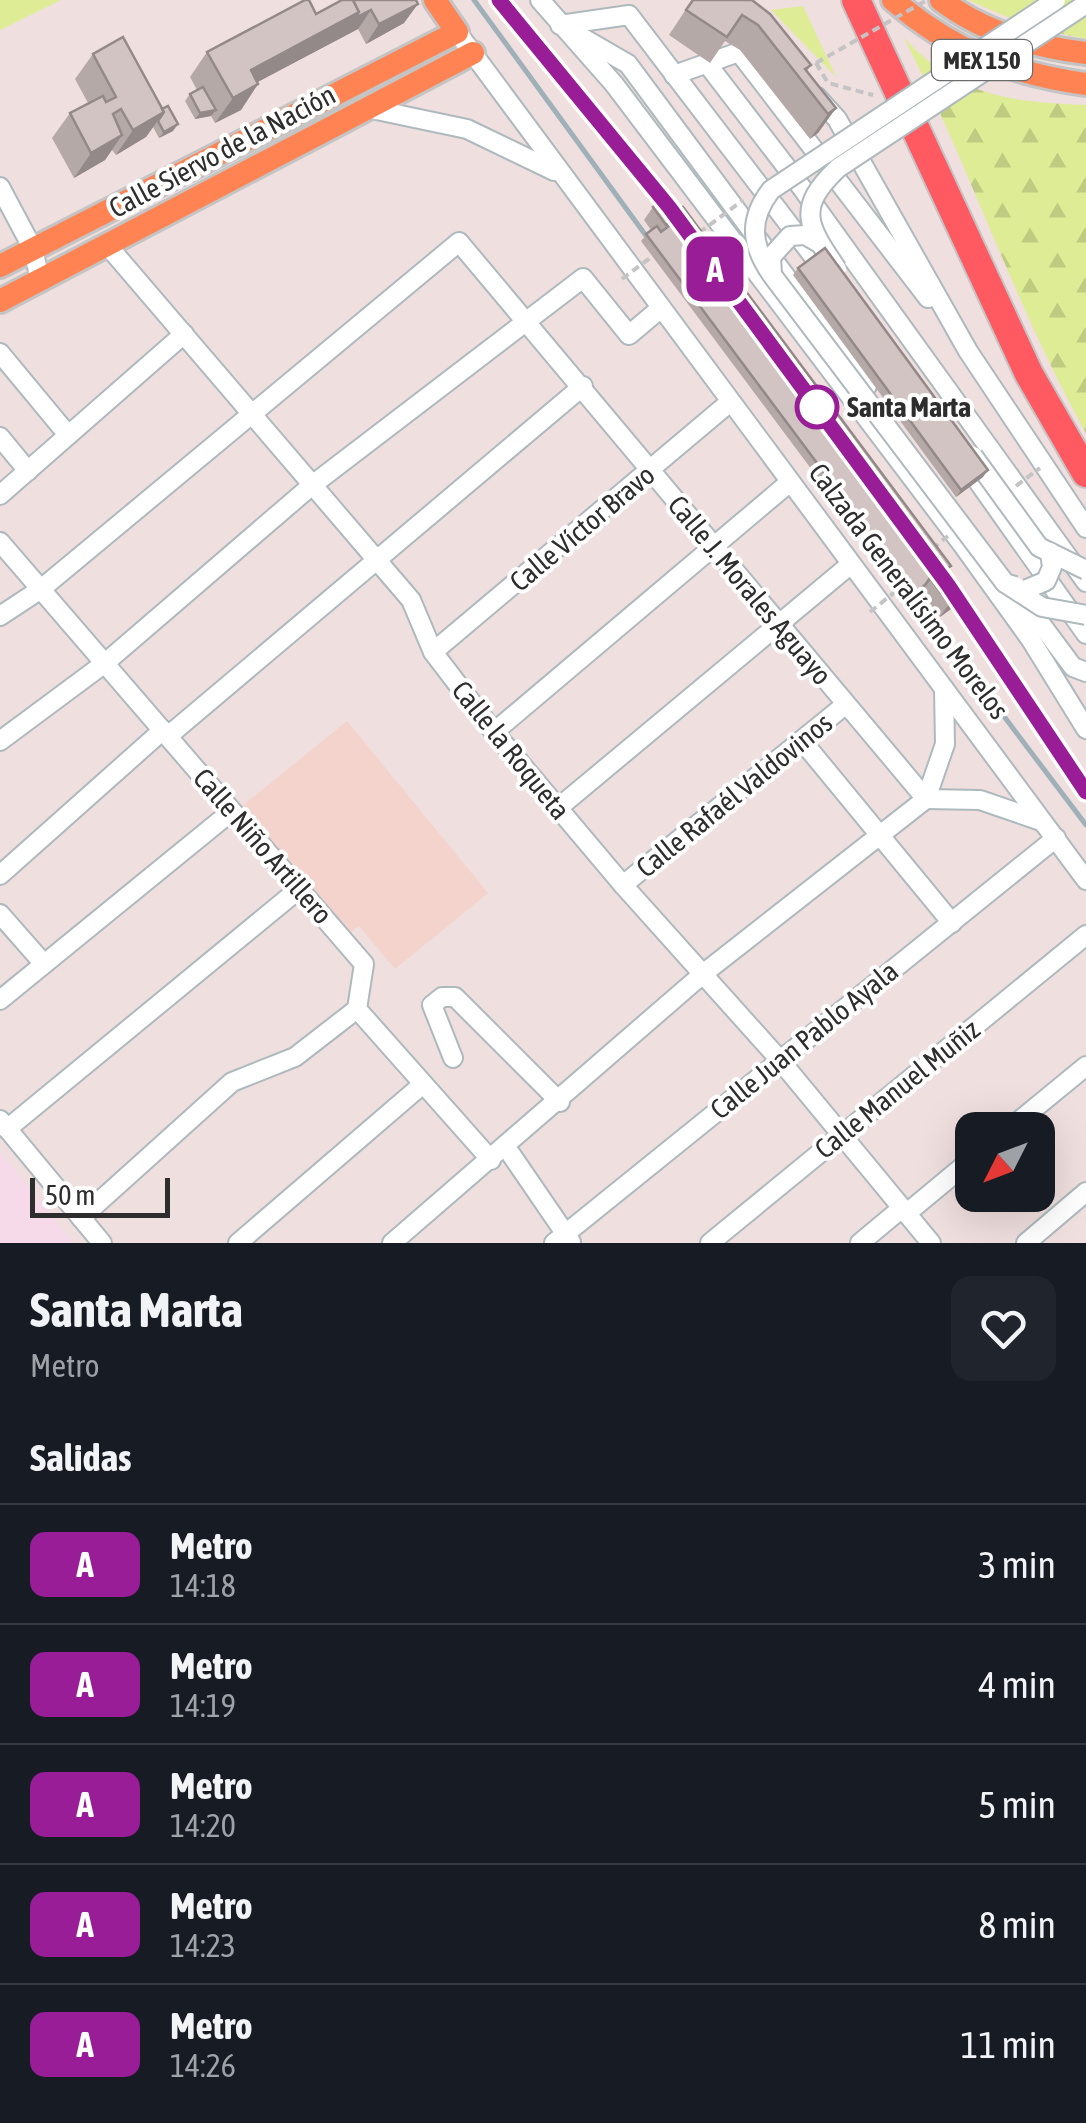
<!DOCTYPE html>
<html lang="es">
<meta charset="utf-8">
<style>
:root{--surface:#171b24;--page:#20242c;--text:#f1f3f6;--muted:#9ea1a6;--line:#363941}
body{margin:0;font-family:"Asap Condensed",sans-serif;background:var(--page);color:var(--text);height:100vh;display:flex;flex-direction:column;font-size:38px;white-space:nowrap}
*{box-sizing:border-box;margin:0}
p{font-size:32px;color:var(--muted)}
.icon{flex:none;width:55px;height:55px;fill:none;stroke:currentColor;stroke-width:2;stroke-linecap:round;stroke-linejoin:round}
.map{position:relative;height:1243px;overflow:hidden}
.drawer{display:flex;flex-direction:column;background:var(--surface);flex:1}
.drawer>*{flex:none}
.badge{padding:0 20px;border-radius:15px;font-size:35px;line-height:65px}
.needle{width:65px;rotate:228deg}
.buttons{position:absolute;left:955px;top:1112px;display:grid;gap:20px}
.buttons a{display:grid;place-items:center;width:100px;height:100px;border-radius:20px;background:var(--surface);box-shadow:0 10px 40px #0002;font-size:50px}
.scale{position:absolute;left:30px;bottom:25px;width:140px;box-sizing:border-box;padding-left:10px;border:5px solid #2d2d2d;border-top:0;font-size:28px;line-height:35px;white-space:nowrap;color:#2d2d2d;-webkit-text-stroke:8px #fff;paint-order:stroke}
.map>.badge{position:absolute;translate:-50% -50%;box-shadow:0 0 0 5px #fff}
h2{padding:0 30px;font-size:38px;line-height:90px}
.round{display:grid;place-items:center;flex:none;width:105px;height:105px;border-radius:20px;background:var(--page)}
.overview{display:flex;align-items:center;justify-content:space-between;height:170px;padding:0 30px}
h1{font-size:48px;font-weight:700;line-height:75px}
ul{padding:0;list-style:none}
li{display:flex;align-items:center;gap:30px;height:120px;padding:0 30px;border-top:2px solid var(--line)}
li div{flex:1}
li b{display:block;font-size:38px}
li em{font-style:normal}
li .badge{min-width:110px;font-weight:700;text-align:center}
.map>svg:first-child{display:block}
.education{fill:#f3d3cc}
.medical{fill:#f7daea}
.grass{fill:url(#grass-tufts)}
.forest{fill:url(#forest-firs)}
.park{fill:#ddec95}
.lines{fill:none;stroke-linecap:round;stroke-linejoin:round}
.minor-casing{stroke:#aeb9be;stroke-width:22}
.major-casing{stroke:#c4c4c4;stroke-width:28}
.highway-casing{stroke:#c4c4c4;stroke-width:32}
.path{stroke:#c4c4c4;stroke-width:4;stroke-dasharray:8 5;stroke-linecap:butt}
.minor{stroke:#fff;stroke-width:18}
.major{stroke:#ff8353;stroke-width:22}
.highway{stroke:#ff5962;stroke-width:28}
.rail{stroke:#9fb0b9;stroke-width:5}
.minor-bridge-casing{stroke:#aeb9be;stroke-width:22;stroke-linecap:butt}
.path-bridge{stroke:#c4c4c4;stroke-width:4;stroke-dasharray:8 5;stroke-linecap:butt}
.minor-bridge{stroke:#fff;stroke-width:18}
.wall{fill:#b5a9a7}
.shaded-wall{fill:#938988}
.building{fill:#d2c4c2;stroke:#938988;stroke-width:2.5}
.line-casing{stroke:#fff;stroke-width:22}
.line{stroke:#981d97;stroke-width:15}
.stop-dot{fill:#fff;stroke:#981d97;stroke-width:5}
.labels{text-anchor:middle;dominant-baseline:central;stroke-width:8;stroke-linejoin:round;paint-order:stroke}
.shield{fill:#fff;stroke:#6c6c6c;stroke-width:2.5}
.shield-label{font-size:25px;font-weight:bold;fill:#2d2d2d}
.street-label{font-size:28px;fill:#2d2d2d;stroke:#fff}
.stop-label{font-size:28px;font-weight:bold;fill:#2d2d2d;stroke:#fff;text-anchor:start}
</style>
<div class="map">
<svg width="1086" height="1243" viewBox="0 0 1086 1243">
<defs>
<pattern id="grass-tufts" width="24" height="20" patternUnits="userSpaceOnUse" patternTransform="scale(2.5)"><rect width="24" height="20" fill="#ddec95"/><path d="M3 7l-1-3M5 7V3M7 7l1-3M15 17l-1-3M17 17v-4M19 17l1-3" fill="none" stroke="#becb81"/></pattern>
<pattern id="forest-firs" width="22" height="20" patternUnits="userSpaceOnUse" patternTransform="scale(2.5)"><rect width="22" height="20" fill="#ddec95"/><path d="M5 1l3.5 6h-7zM16 11l3.5 6h-7z" fill="#becb81"/></pattern>
</defs>
<rect width="100%" height="100%" fill="#efdfde"/>
<path class="education" d="M 347,721 L 488,893 L 395,969 L 359,926 L 347,935 L 241,807 Z"/>
<path class="medical" d="M 0,1152 L 74,1243 L 0,1243 Z"/>
<path class="grass" d="M 968,0 L 1086,0 L 1086,39 L 1030,27 Z"/>
<path class="forest" d="M 904,38 C 958,96 1010,102 1086,105 L 1086,433 C 1015,306 970,167 904,38 Z"/>
<g class="park">
<path d="M 0,0 L 61,0 L 0,30 Z"/>
<path d="M 803,6 L 836,77 L 771,10 Z"/>
</g>
<g class="lines">
<defs>
<g id="minor">
<path d="M 540,0 L 614,84 L 962,544 L 1031,640 L 1086,729"/>
<path d="M 560,25 L 629,15 L 826,273"/>
<path d="M 457,32 L 1086,880"/>
<path d="M 578,35 L 628,64 L 867,386"/>
<path d="M 739,52 L 928,298"/>
<path d="M 708,65 L 794,177 L 1086,582"/>
<path d="M 674,75 L 739,52 L 764,51"/>
<path d="M 817,97 L 837,119 L 968,351 L 1086,528"/>
<path d="M 367,108 L 467,129 L 554,171"/>
<path d="M 0,187 L 33,249 L 40,280"/>
<path d="M 108,246 L 411,600 L 433,652 L 494,732 L 623,885 L 779,1059 L 931,1243"/>
<path d="M 0,353 L 68,435"/>
<path d="M 0,437 L 28,471"/>
<path d="M 965,463 L 1086,634"/>
<path d="M 0,495 L 184,334"/>
<path d="M 0,542 L 364,964 L 357,1009 L 491,1160"/>
<path d="M 1018,593 L 1073,667 L 1086,672"/>
<path d="M 0,616 L 41,589 L 459,242 L 926,799"/>
<path d="M 433,652 L 730,402"/>
<path d="M 494,732 L 790,482"/>
<path d="M 168,736 L 583,386"/>
<path d="M 0,741 L 105,663 L 311,486 L 583,278 L 629,335 L 661,308"/>
<path d="M 803,742 L 952,923"/>
<path d="M 926,799 L 980,800 L 1041,821"/>
<path d="M 558,808 L 851,564"/>
<path d="M 0,875 L 163,730"/>
<path d="M 623,885 L 845,705"/>
<path d="M 0,914 L 44,964"/>
<path d="M 0,1000 L 232,811"/>
<path d="M 453,1058 L 432,1005 L 442,997 L 455,997 L 560,1102"/>
<path d="M 0,1120 L 102,1243"/>
<path d="M 7,1129 L 299,889"/>
<path d="M 1008,1130 L 1086,1066"/>
<path d="M 506,1147 L 571,1242"/>
<path d="M 907,1213 L 972,1159"/>
<path d="M 81,1218 L 232,1082 L 295,1057 L 357,1009"/>
<path d="M 238,1243 L 423,1084"/>
<path d="M 392,1243 L 704,973 L 926,799 L 945,744 L 944,689"/>
<path d="M 554,1243 L 1056,838"/>
<path d="M 710,1243 L 1086,935"/>
<path d="M 860,1243 L 902,1208"/>
<path d="M 1026,1243 L 1086,1192"/>
</g>
<g id="major">
<path d="M 893,0 C 951,50 1010,74 1086,84"/>
<path d="M 941,0 C 983,32 1034,47 1086,53"/>
<path d="M 0,266 L 457,32 L 435,0"/>
<path d="M 0,301 L 473,53"/>
</g>
<path id="highway" d="M 856,0 L 1029,374 L 1086,473"/>
</defs>
<use href="#minor" class="minor-casing"/>
<use href="#major" class="major-casing"/>
<use href="#highway" class="highway-casing"/>
<path class="path" d="M 816,63 L 828,83 L 873,95"/>
<use href="#minor" class="minor"/>
<use href="#major" class="major"/>
<use href="#highway" class="highway"/>
<g class="rail">
<path d="M 474,0 L 663,259"/>
<path d="M 499,0 L 619,142 L 680,222"/>
<path d="M 898,576 L 1086,825"/>
<path d="M 944,580 L 1086,792"/>
</g>
<defs>
<g id="minor-bridge">
<path d="M 837,269 C 807,225 796,208 838,168 L 1086,4"/>
<path d="M 772,274 L 771,257 L 790,236 L 805,235 L 819,243"/>
<path d="M 973,456 L 1039,547 L 1086,570"/>
<path d="M 1005,583 L 1042,607 L 1086,615"/>
<path d="M 1015,586 L 1005,583 L 772,275 C 751,245 748,220 771,190 L 1056,0"/>
<path d="M 1027,589 L 1046,581 L 1052,567 L 1050,552"/>
</g>
</defs>
<use href="#minor-bridge" class="minor-bridge-casing"/>
<g class="path-bridge">
<path d="M 816,63 L 927,0"/>
<path d="M 699,233 L 743,200"/>
<path d="M 622,279 L 654,255"/>
<path d="M 1016,486 L 1040,468"/>
<path d="M 932,549 L 948,536"/>
<path d="M 870,612 L 901,587"/>
</g>
<use href="#minor-bridge" class="minor-bridge"/>
</g>
<g class="wall">
<path d="M 416,0 L 404,23 L 366,44 L 358,29 L 257,82 L 258,84 L 241,110 L 215,123 L 211,116 L 195,119 L 185,101 L 190,94 L 197,90 L 190,77 L 207,52 L 316,14 Z"/>
<path d="M 692,0 L 752,0 L 811,65 L 807,71 L 836,108 L 818,133 L 810,139 L 740,50 L 725,41 L 710,63 L 669,35 Z"/>
<path d="M 93,54 L 173,131 L 159,138 L 153,127 L 146,137 L 116,155 L 112,150 L 105,160 L 74,178 L 52,138 L 70,113 L 88,103 L 75,79 Z"/>
<path d="M 653,207 L 951,566 L 947,570 L 964,593 L 955,606 L 940,617 L 921,591 L 909,600 L 641,241 L 651,230 L 644,220 Z"/>
<path d="M 798,268 L 983,477 L 956,497 L 793,275 Z"/>
</g>
<g class="shaded-wall">
<path d="M 418,4 L 404,23 L 366,44 L 379,24 Z"/>
<path d="M 371,10 L 358,29 L 233,95 L 251,70 L 359,12 Z"/>
<path d="M 258,84 L 241,110 L 215,123 L 233,98 Z"/>
<path d="M 836,108 L 818,133 L 810,139 L 828,114 Z"/>
<path d="M 216,110 L 211,116 L 195,119 L 200,113 Z"/>
<path d="M 164,112 L 146,137 L 116,155 L 133,130 Z"/>
<path d="M 178,124 L 173,131 L 159,138 L 164,132 Z"/>
<path d="M 122,135 L 105,160 L 74,178 L 91,153 Z"/>
<path d="M 988,470 L 983,477 L 956,497 L 961,490 Z"/>
<path d="M 964,593 L 955,606 L 940,617 L 949,604 Z"/>
</g>
<g class="building">
<path d="M 305,0 L 309,0 L 316,14 L 342,0 L 353,0 L 359,12 L 251,70 L 258,84 L 233,98 L 207,52 Z"/>
<path d="M 353,0 L 416,0 L 418,4 L 379,24 L 371,10 L 355,18 L 359,12 Z"/>
<path d="M 693,0 L 752,0 L 770,14 L 811,65 L 805,69 L 836,108 L 828,114 L 758,25 L 742,15 L 727,37 L 686,10 Z"/>
<path d="M 123,37 L 164,112 L 133,130 L 121,109 L 113,114 L 122,135 L 91,153 L 70,113 L 103,96 L 106,102 L 116,97 L 93,54 Z"/>
<path d="M 203,87 L 216,110 L 200,113 L 190,94 Z"/>
<path d="M 168,106 L 178,124 L 164,132 L 158,121 L 164,112 L 162,109 Z"/>
<path d="M 668,196 L 681,214 L 666,225 L 653,207 Z"/>
<path d="M 683,207 L 951,566 L 946,569 L 945,567 L 930,578 L 925,585 L 914,593 L 646,234 L 657,226 L 661,232 L 677,220 L 681,214 L 678,210 Z"/>
<path d="M 825,248 L 988,470 L 961,490 L 798,268 Z"/>
<path d="M 945,567 L 964,593 L 949,604 L 930,578 Z"/>
</g>
<g class="lines">
<defs>
<path id="line" d="M 499,0 L 669,207 L 948,585 L 1086,792"/>
</defs>
<use href="#line" class="line-casing"/>
<use href="#line" class="line"/>
</g>
<circle class="stop-dot" cx="817" cy="407" r="20"/>
<g class="labels">
<rect class="shield" x="932" y="40" width="100" height="40" rx="8"/>
<g class="shield-label">
<text x="982" y="60">MEX 150</text>
</g>
<g class="street-label">
<text transform="translate(222 151) rotate(-28)">Calle Siervo de la Nación</text>
<text transform="translate(582 528) rotate(-40)">Calle Víctor Bravo</text>
<text transform="translate(750 590) rotate(50)">Calle J. Morales Aguayo</text>
<text transform="translate(909 591) rotate(53)">Calzada Generalísimo Morelos</text>
<text transform="translate(511 750) rotate(51)">Calle la Roqueta</text>
<text transform="translate(734 795) rotate(-39)">Calle Rafaél Valdovinos</text>
<text transform="translate(263 846) rotate(49)">Calle Niño Artillero</text>
<text transform="translate(804 1040) rotate(-39)">Calle Juan Pablo Ayala</text>
<text transform="translate(897 1089) rotate(-39)">Calle Manuel Muñiz</text>
</g>
<g class="stop-label">
<text x="847" y="407">Santa Marta</text>
</g>
</g>
</svg>
<div class="buttons">
<a><svg class="needle" viewBox="-14 -14 28 28"><path d="M0-13l5 13h-10z" fill="#e53935"/><path d="M0 13l5-13h-10z" fill="#9ea1a6"/></svg></a>
</div>
<div class="scale">50 m</div>
<b class="badge" style="left:715px;top:269px;background:#981d97;color:#fff">A</b>
</div>
<section class="drawer">
<div class="overview"><div><h1>Santa Marta</h1><p>Metro</p></div><a class="round"><svg class="icon" aria-label="heart" viewBox="0 0 24 24"><path d="M12 20l-8-8c-3-5 5-10 8-4 3-6 11-1 8 4z"/></svg></a></div>
<h2>Salidas</h2>
<ul>
<li><span class="badge" style="background:#981d97;color:#fff">A</span><div><b>Metro</b><p>14:18</p></div><em>3 min</em></li>
<li><span class="badge" style="background:#981d97;color:#fff">A</span><div><b>Metro</b><p>14:19</p></div><em>4 min</em></li>
<li><span class="badge" style="background:#981d97;color:#fff">A</span><div><b>Metro</b><p>14:20</p></div><em>5 min</em></li>
<li><span class="badge" style="background:#981d97;color:#fff">A</span><div><b>Metro</b><p>14:23</p></div><em>8 min</em></li>
<li><span class="badge" style="background:#981d97;color:#fff">A</span><div><b>Metro</b><p>14:26</p></div><em>11 min</em></li>
</ul>
</section>
